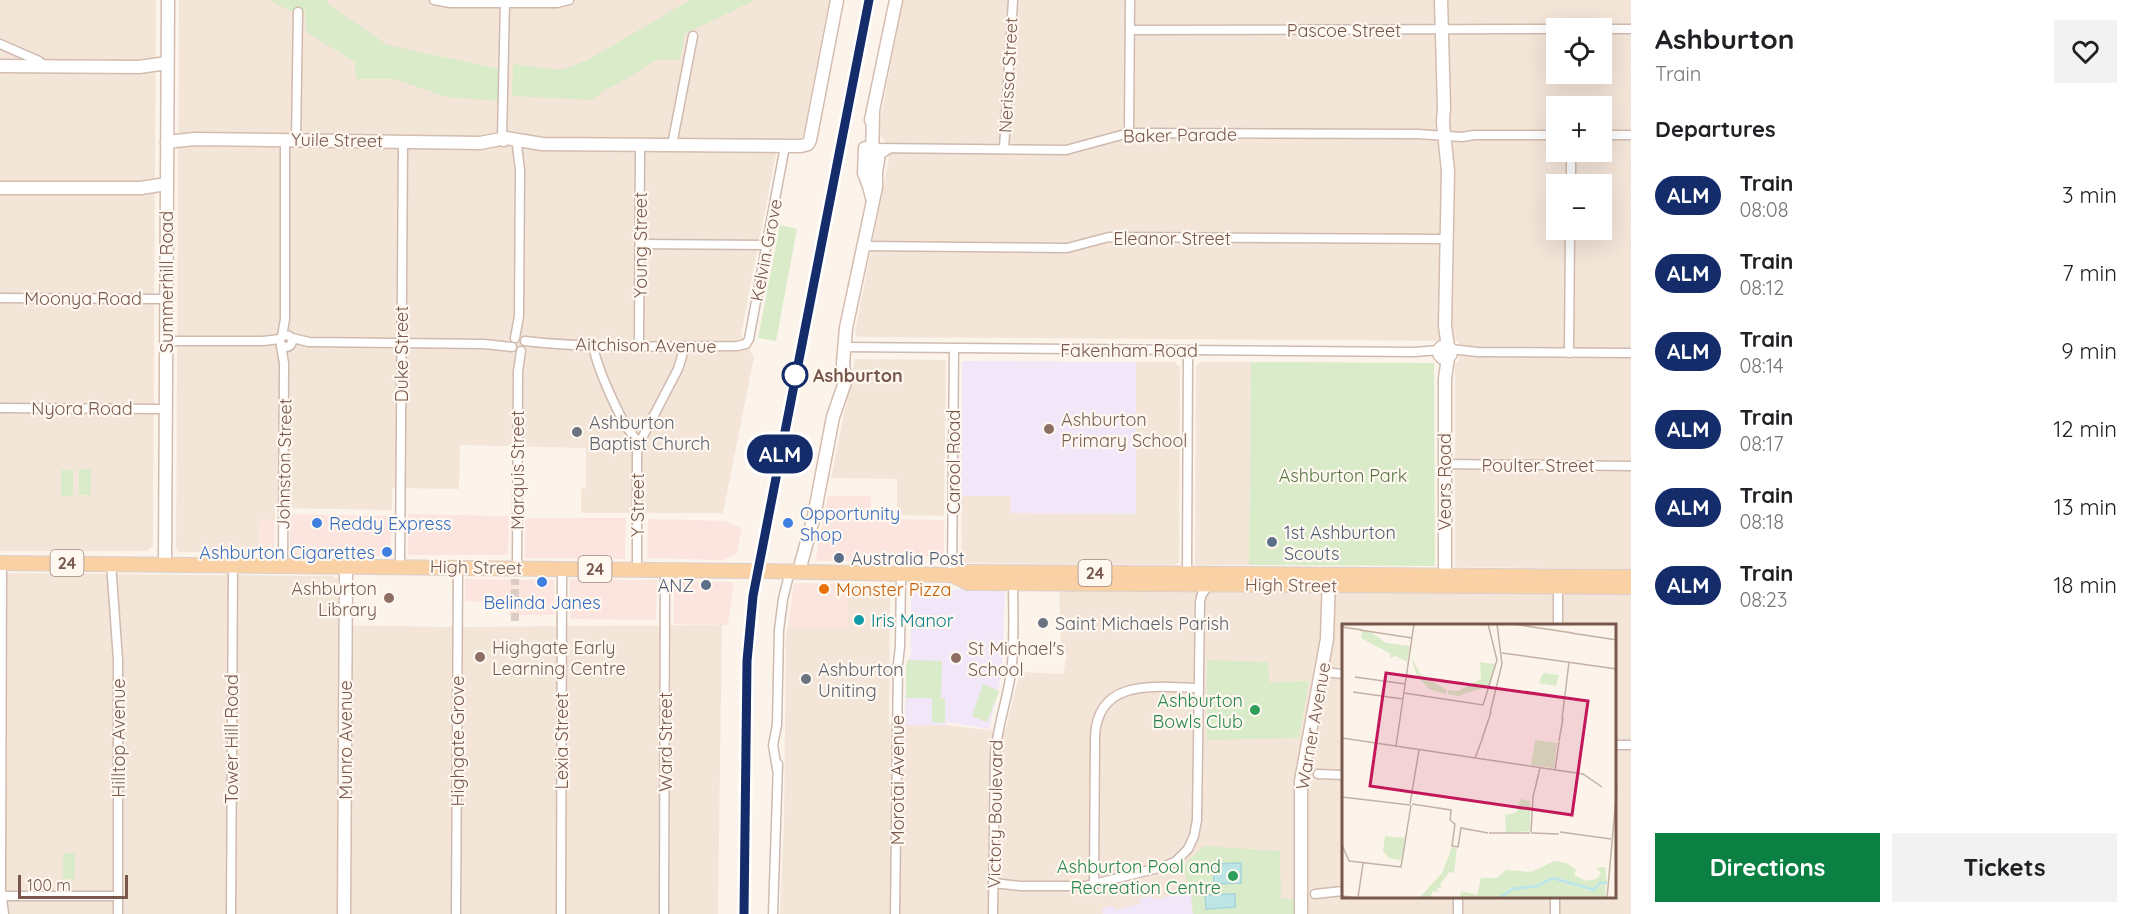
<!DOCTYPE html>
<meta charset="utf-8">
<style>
:root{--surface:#fff;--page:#f2f2f2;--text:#202124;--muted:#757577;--accent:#0b8043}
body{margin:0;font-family:Quicksand,sans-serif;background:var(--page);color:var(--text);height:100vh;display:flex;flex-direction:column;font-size:22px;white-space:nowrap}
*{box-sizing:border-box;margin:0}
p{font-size:20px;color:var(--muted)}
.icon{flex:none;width:33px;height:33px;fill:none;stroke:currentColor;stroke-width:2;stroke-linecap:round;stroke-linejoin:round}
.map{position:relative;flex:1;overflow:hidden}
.side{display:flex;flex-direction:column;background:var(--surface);width:510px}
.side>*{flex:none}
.badge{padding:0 12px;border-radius:20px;font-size:21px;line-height:39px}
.tools{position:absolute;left:1546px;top:18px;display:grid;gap:12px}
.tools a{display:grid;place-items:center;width:66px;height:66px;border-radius:0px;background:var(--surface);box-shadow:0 6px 24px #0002;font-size:30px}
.scale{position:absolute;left:18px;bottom:15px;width:110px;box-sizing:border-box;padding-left:6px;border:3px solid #78584d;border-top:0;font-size:16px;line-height:21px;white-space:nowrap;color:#78584d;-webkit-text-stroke:4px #fff8f1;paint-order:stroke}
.map>.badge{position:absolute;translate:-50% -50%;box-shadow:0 0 0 3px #fff}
h2{padding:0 24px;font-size:22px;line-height:54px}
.round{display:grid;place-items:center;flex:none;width:63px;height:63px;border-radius:0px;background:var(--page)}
.summary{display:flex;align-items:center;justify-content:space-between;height:102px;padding:0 24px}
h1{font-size:28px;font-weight:800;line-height:45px}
.button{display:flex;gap:12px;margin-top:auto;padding:12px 24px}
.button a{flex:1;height:69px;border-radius:0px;background:var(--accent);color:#fff;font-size:24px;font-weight:800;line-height:69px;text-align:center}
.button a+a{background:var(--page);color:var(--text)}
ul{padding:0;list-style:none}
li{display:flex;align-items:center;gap:18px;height:78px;padding:0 24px}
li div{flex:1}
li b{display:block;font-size:22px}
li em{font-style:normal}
li .badge{min-width:66px;font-weight:700;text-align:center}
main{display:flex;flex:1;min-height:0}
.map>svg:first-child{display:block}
.residential{fill:#f4e5d9;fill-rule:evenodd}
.commercial{fill:#fce5df}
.education{fill:#f1e7f9}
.green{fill:#d9ebc8}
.water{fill:#bee5e6;stroke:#a5d5d8;stroke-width:1.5}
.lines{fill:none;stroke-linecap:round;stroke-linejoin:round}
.street-tunnel{stroke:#dbcdc3;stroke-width:8;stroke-dasharray:8 4;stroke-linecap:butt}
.street-casing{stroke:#cfbaaf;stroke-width:11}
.secondary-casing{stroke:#d4bcaf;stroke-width:15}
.primary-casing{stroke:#d9d0cd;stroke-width:16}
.street{stroke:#fff;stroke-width:8}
.secondary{stroke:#fff;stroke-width:12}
.primary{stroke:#f9d1a5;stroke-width:14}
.rail{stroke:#b5a7c7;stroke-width:2;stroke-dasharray:9 6;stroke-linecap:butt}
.primary-bridge-casing{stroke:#d9d0cd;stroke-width:16;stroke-linecap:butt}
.primary-bridge{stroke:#f9d1a5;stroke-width:14}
.line-casing{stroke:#fff;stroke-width:14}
.line{stroke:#152c6b;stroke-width:9}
.stop-dot{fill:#fff;stroke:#152c6b;stroke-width:3}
.education-dot{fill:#8d6e63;stroke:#fff8f1;stroke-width:2}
.worship-dot{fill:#6b7280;stroke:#fff8f1;stroke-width:2}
.shop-dot{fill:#3f7fe0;stroke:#fff8f1;stroke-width:2}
.service-dot{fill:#5c6f8a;stroke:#fff8f1;stroke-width:2}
.food-dot{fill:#e8710a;stroke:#fff8f1;stroke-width:2}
.culture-dot{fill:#0f9aa8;stroke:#fff8f1;stroke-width:2}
.leisure-dot{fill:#2e9e5b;stroke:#fff8f1;stroke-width:2}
.labels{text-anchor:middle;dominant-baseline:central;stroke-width:4.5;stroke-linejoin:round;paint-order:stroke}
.shield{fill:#fff8f1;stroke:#a0887e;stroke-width:1.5}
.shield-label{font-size:16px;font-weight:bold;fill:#78584d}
.street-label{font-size:18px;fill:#78584d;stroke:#fff8f1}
.stop-label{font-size:18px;font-weight:bold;fill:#78584d;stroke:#fff8f1;text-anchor:start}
.education-label{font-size:18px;fill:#785e54;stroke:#fff8f1;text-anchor:start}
.worship-label{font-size:18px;fill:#5b616d;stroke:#fff8f1;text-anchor:start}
.park-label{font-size:18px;fill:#577742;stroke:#fff8f1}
.shop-label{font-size:18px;fill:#366cbe;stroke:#fff8f1;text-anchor:start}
.service-label{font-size:18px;fill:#4e5e75;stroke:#fff8f1;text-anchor:start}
.food-label{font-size:18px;fill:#c56008;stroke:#fff8f1;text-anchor:start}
.culture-label{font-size:18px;fill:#0d838f;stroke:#fff8f1;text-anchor:start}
.leisure-label{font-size:18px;fill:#27864d;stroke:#fff8f1;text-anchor:end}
.inset-river{fill:none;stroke:#bee5e6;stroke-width:3}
.inset-road{fill:none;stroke:#c3b1a6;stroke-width:1.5}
.view{fill:#c2185b;fill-opacity:0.15;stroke:#c2185b;stroke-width:3}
.inset-edge{fill:none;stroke:#78584d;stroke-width:3}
</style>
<main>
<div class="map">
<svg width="1631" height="914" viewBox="0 0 1631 914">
<rect width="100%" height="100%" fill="#fcf4ea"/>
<g class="residential">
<path d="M 0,0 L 156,0 L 153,546 L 147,551 L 0,551 Z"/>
<path d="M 179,0 L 829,0 L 803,136 L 799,138 L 782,138 L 776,154 L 741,335 L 754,357 L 723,513 L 584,513 L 581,512 L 581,489 L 586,488 L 586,448 L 460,445 L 459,489 L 392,488 L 392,510 L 275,508 L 275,520 L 259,520 L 258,553 L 178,552 L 176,549 Z"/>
<path d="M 903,0 L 1631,0 L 1631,569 L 1455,567 L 1455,363 L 1459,362 L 1459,341 L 857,337 L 855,333 L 889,157 L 884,139 L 880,136 L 879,126 ZM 1557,28 L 1602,28 L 1602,74 L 1557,74 ZM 1557,106 L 1602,106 L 1602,152 L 1557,152 ZM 1557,184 L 1602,184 L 1602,230 L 1557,230 Z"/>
<path d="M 855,359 L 946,360 L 944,516 L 897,515 L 897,479 L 831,478 Z"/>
<path d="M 1136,362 L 1174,362 L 1180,367 L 1179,562 L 1175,565 L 962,563 L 961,496 L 1011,496 L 1012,513 L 1136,514 Z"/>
<path d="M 1200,362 L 1251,362 L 1249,565 L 1195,565 L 1196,366 Z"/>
<path d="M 0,573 L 332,576 L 338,579 L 338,625 L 449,627 L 722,625 L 718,914 L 0,914 Z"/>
<path d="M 847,584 L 890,586 L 889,724 L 946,725 L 1005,732 L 1020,672 L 1063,674 L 1067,655 L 1061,643 L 1059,591 L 1631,594 L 1631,914 L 780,914 L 784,821 L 786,633 L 788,626 L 847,628 ZM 1343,626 L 1614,626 L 1614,898 L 1343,898 Z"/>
</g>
<g class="commercial">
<path d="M 828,496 L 871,496 L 871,515 L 824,514 Z"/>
<path d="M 290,514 L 391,516 L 391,556 L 290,555 Z"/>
<path d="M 408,514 L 509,516 L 508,555 L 408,555 Z"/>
<path d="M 525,518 L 626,518 L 625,559 L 525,558 Z"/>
<path d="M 823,518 L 944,520 L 944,556 L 912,557 L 905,553 L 904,555 L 884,555 L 883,561 L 818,561 L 816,558 Z"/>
<path d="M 259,519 L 275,520 L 274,553 L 258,553 Z"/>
<path d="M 648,519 L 725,521 L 742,528 L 737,553 L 723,560 L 647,558 Z"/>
<path d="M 465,579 L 554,580 L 554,615 L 509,615 L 509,606 L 493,606 L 493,602 L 465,601 Z"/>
<path d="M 570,579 L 657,580 L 656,620 L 570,619 Z"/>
<path d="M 674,581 L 734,582 L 728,625 L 674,624 Z"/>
<path d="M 794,583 L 847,584 L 847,628 L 788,626 Z"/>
</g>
<g class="education">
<path d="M 962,361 L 1136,362 L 1136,514 L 1011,513 L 1011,496 L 961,496 Z"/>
<path d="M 915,589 L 1001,590 L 1005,594 L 1002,673 L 989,729 L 947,722 L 946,725 L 905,725 L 906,665 L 911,655 L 911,593 Z"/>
<path d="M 1190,891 L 1193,914 L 1103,914 L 1102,908 L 1113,905 L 1115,910 L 1140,904 L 1139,899 L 1152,896 L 1153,900 Z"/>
</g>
<g class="green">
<path d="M 270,0 L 327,0 L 327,3 L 387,45 L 500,69 L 500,101 L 447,97 L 394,79 L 356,79 L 355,62 L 306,32 L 305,11 L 290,11 Z"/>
<path d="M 690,0 L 755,0 L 685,34 L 680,60 L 656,60 L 616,85 L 606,89 L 593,100 L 512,96 L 513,64 L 561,70 L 588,60 Z"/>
<path d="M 780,225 L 797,229 L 776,341 L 758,338 Z"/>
<path d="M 1251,362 L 1434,363 L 1435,566 L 1249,565 Z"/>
<rect x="79" y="469" width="12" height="26"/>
<rect x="61" y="470" width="12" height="26"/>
<path d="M 908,660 L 942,661 L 941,698 L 945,699 L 945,723 L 932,722 L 932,698 L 906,698 L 906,665 Z"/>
<path d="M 1207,660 L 1268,662 L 1269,682 L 1309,681 L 1299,738 L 1207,740 Z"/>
<path d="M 983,684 L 999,691 L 987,722 L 972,716 Z"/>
<path d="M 1204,846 L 1280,851 L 1281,899 L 1296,899 L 1297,914 L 1193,914 L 1192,900 L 1183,866 Z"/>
<rect x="63" y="853" width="12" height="26"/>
</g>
<g class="water">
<path d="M 1241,863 L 1241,883 L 1214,884 L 1213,864 Z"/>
<path d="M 1235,894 L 1235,907 L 1206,909 L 1205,895 Z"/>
</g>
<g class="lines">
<path class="street-tunnel" d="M 515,621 L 515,579"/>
<defs>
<g id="street">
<path d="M 434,0 L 450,3 L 557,3 L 569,0"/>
<path d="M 1602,29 L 1631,29"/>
<path d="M 1130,30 L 1557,29"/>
<path d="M 0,44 L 39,61 L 45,66"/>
<path d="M 1129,133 L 1130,0"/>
<path d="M 1602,135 L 1631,135"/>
<path d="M 296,140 L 298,12"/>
<path d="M 504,142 L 502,138 L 505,0"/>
<path d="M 672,145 L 693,36"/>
<path d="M 872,148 L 1066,150 L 1129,133 L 1417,134 L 1462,137 L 1474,135 L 1557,135"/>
<path d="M 1004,149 L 1013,0"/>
<path d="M 878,173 L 881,154 L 889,149"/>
<path d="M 1571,184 L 1571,152"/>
<path d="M 640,244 L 767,245"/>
<path d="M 863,246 L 1067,248 L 1109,237 L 1447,239"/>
<path d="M 0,298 L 166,299"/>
<circle cx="286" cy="341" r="6"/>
<path d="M 282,336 L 285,319 L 285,140"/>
<path d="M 292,338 L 309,342 L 484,344 L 512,347"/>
<path d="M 515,338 L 519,316 L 520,170 L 517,145 L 520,141"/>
<path d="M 165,341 L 263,341 L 280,339"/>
<path d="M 525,341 C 595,349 667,346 737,346 L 746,344 L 749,339 L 785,146"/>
<path d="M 593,345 C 596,365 624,433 640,442 L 637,453 L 637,570"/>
<path d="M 639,345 L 640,145"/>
<path d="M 281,346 L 284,363 L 283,565"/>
<path d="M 843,347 L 1414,352 L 1440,350"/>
<path d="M 1450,349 L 1478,352 L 1631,353"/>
<path d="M 1569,353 L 1570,230"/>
<path d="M 0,408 L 165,409"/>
<path d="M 640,442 L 678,369 L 682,356 L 682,346"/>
<path d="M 1444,464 L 1631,466"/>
<path d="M 2,563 L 1,890 L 4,914"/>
<path d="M 111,563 L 118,660 L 118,914"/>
<path d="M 400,566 L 403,141"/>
<path d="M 517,568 L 518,371 L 521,351"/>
<path d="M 1187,573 L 1188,351"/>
<path d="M 952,575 L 954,349"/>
<path d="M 1558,626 L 1558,584"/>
<path d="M 1322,672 L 1343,674"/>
<path d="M 1614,745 L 1631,745"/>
<path d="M 777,769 L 773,745 L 777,725 L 779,630 L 783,599 L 790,571"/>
<path d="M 1318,774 L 1343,775"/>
<path d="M 993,883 L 1020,886 L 1086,886 L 1162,867 L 1175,862 L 1188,849 L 1194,836 L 1197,820 L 1200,601 L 1202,594 L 1209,585"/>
<path d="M 1094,884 L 1095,736 C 1098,677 1157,687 1199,688"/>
<path d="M 1315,894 L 1343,891"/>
<path d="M 0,896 L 118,896"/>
<path d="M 1458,898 L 1458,914"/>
<path d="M 231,914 L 233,564"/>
<path d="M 456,914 L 458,567"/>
<path d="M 561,914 L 562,569"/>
<path d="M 664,914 L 665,570"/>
<path d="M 773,914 L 778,764"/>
<path d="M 895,914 L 898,664 L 900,646 L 901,574"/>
<path d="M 993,914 L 995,756 C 997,727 1007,701 1011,673 C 1015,642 1013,610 1013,579"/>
<path d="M 1555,914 L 1555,898"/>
</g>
<g id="secondary">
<path d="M 1441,0 L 1444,107 L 1443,123 L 1448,171 L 1445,326 L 1448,347"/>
<path d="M 0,66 L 139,67 L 167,63"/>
<path d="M 871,120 L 896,0"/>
<path d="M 167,142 L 194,139 L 480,143 L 506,138 L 542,144 L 801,146 L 808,144 L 810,140 L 837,0"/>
<path d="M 865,148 L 864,173 L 869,186 L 872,198"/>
<path d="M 0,188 L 141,188 L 166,184"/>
<circle cx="1445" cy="352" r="6"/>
<path d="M 165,563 L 168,0"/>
<path d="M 799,571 L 814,516 L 833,417 L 845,382 L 843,363 L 846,328 L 876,187 L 876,175 L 872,160 L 873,113"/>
<path d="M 1445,585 L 1445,379 L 1448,357"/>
<path d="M 344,914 L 346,565"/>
<path d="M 1301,914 L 1301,781 L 1327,639 L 1329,576"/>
</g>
<g id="primary">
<path d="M 0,563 L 749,571"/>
<path d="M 763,571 L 952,575 L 971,572 L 1631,577"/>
<path d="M 952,575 L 968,583 L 1631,587"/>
</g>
</defs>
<use href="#street" class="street-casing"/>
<use href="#secondary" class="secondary-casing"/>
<use href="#primary" class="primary-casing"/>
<use href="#street" class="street"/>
<use href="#secondary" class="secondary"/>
<use href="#primary" class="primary"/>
<g class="rail">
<path d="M 760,555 L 869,0"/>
<path d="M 744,914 L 747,661 L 755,583"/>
</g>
<defs>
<path id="primary-bridge" d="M 749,571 L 763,571"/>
</defs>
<use href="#primary-bridge" class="primary-bridge-casing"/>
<use href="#primary-bridge" class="primary-bridge"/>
</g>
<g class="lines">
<defs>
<path id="line" d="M 744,914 L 747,661 L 753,596 L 869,0"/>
</defs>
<use href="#line" class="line-casing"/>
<use href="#line" class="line"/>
</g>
<circle class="stop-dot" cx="795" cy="375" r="12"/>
<g class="education-dot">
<circle cx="1049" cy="429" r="6"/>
<circle cx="389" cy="598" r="6"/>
<circle cx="480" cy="657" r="6"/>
<circle cx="956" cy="658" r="6"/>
</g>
<g class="worship-dot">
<circle cx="577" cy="432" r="6"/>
<circle cx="1043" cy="623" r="6"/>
<circle cx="806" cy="679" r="6"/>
</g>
<g class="shop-dot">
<circle cx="317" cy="523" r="6"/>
<circle cx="788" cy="523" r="6"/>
<circle cx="387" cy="552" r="6"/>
<circle cx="542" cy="582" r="6"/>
</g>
<g class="service-dot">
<circle cx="1272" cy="542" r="6"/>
<circle cx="839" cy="558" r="6"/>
<circle cx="706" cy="585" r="6"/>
</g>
<circle class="food-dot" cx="824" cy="589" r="6"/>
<circle class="culture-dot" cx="859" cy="620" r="6"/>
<g class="leisure-dot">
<circle cx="1255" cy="710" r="6"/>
<circle cx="1233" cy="876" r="6"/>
</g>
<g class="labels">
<g class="shield">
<rect x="50.5" y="550" width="33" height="26" rx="4.5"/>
<rect x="578.5" y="556" width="33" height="26" rx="4.5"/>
<rect x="1078.5" y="560" width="33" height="26" rx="4.5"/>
</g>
<g class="shield-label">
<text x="67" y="563">24</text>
<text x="595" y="569">24</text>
<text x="1095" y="573">24</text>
</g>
<g class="street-label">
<text x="1344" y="30">Pascoe Street</text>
<text transform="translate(1008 75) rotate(-87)">Nerissa Street</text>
<text transform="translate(1180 135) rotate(-1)">Baker Parade</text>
<text transform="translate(337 140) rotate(1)">Yuile Street</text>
<text x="1172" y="238">Eleanor Street</text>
<text transform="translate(640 245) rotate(-90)">Young Street</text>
<text transform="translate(766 250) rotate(-79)">Kelvin Grove</text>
<text transform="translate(166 282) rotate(-90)">Summerhill Road</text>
<text x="83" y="298">Moonya Road</text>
<text transform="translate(646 345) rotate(1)">Aitchison Avenue</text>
<text x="1129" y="350">Fakenham Road</text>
<text transform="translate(401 354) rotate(-90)">Duke Street</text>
<text x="82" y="408">Nyora Road</text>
<text transform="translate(953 462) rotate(-90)">Carool Road</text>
<text transform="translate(284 464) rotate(-89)">Johnston Street</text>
<text x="1538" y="465">Poulter Street</text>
<text transform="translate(517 470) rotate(-90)">Marquis Street</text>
<text transform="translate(1444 482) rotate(-90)">Vears Road</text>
<text transform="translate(637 505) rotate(-90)">Y Street</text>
<text transform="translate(476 567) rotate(1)">High Street</text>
<text transform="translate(1291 585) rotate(1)">High Street</text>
<text transform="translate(1313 726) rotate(-80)">Warner Avenue</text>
<text transform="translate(118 738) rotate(-90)">Hilltop Avenue</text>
<text transform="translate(231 739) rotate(-90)">Tower Hill Road</text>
<text transform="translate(345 740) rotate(-90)">Munro Avenue</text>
<text transform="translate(457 741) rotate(-90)">Highgate Grove</text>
<text transform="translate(561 741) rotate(-90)">Lexia Street</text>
<text transform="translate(665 742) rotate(-90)">Ward Street</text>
<text transform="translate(897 780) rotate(-90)">Morotai Avenue</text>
<text transform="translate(995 814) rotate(-89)">Victory Boulevard</text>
</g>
<g class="stop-label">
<text x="813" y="375">Ashburton</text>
</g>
<g class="education-label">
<text x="1061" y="419">Ashburton<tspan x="1061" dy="21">Primary School</tspan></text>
<text x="377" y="588" text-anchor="end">Ashburton<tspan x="377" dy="21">Library</tspan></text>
<text x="492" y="647">Highgate Early<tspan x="492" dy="21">Learning Centre</tspan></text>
<text x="968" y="648">St Michael's<tspan x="968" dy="21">School</tspan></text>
</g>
<g class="worship-label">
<text x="589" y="422">Ashburton<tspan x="589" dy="21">Baptist Church</tspan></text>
<text x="1055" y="623">Saint Michaels Parish</text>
<text x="818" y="669">Ashburton<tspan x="818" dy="21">Uniting</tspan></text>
</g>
<g class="park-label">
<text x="1343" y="475">Ashburton Park</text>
</g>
<g class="shop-label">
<text x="800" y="513">Opportunity<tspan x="800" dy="21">Shop</tspan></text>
<text x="329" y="523">Reddy Express</text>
<text x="375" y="552" text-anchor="end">Ashburton Cigarettes</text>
<text x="542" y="602" text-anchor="middle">Belinda Janes</text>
</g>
<g class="service-label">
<text x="1284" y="532">1st Ashburton<tspan x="1284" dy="21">Scouts</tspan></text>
<text x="851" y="558">Australia Post</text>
<text x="694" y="585" text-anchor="end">ANZ</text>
</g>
<g class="food-label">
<text x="836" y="589">Monster Pizza</text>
</g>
<g class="culture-label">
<text x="871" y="620">Iris Manor</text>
</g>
<g class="leisure-label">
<text x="1243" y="700">Ashburton<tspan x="1243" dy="21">Bowls Club</tspan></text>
<text x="1221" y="866">Ashburton Pool and<tspan x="1221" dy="21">Recreation Centre</tspan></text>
</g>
</g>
<g transform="translate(1342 624)">
<rect width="274" height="274" fill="#fcf4ea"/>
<path d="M 20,7 L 30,9 L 44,19 L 68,22 L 65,38 L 54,32 L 47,34 L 49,30 L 19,14 ZM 69,33 L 79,51 L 105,66 L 104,70 L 87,65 L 75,52 ZM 138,38 L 153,40 L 147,62 L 116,72 L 106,70 L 106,66 L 116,67 L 139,55 ZM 201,49 L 217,51 L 214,62 L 197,59 ZM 193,116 L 215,119 L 212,144 L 189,141 ZM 178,175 L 188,177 L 188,207 L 164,209 L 163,191 L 175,188 ZM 43,212 L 63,214 L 59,236 L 47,234 L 41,227 ZM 110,223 L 115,224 L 112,249 L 107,248 L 98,261 L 100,263 L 95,264 L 96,268 L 91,267 L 88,274 L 77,274 L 100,249 ZM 212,237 L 224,239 L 234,245 L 232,251 L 244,257 L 255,255 L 259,249 L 254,244 L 263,243 L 265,259 L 249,265 L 210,253 L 194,261 L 169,264 L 155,274 L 118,274 L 119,267 L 135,271 L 139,254 L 155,254 L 164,246 L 189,248 ZM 212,255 L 247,267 L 263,260 L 264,274 L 159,274 L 171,266 L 196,263 Z" fill="#d9ebc8"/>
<path class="inset-river" d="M 157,274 L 171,265 L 195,262 L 211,254 L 252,266 L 258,259 L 265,259"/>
<path class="inset-road" d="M 171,0 L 231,9M 0,3 L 20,6M 18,6 L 70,14M 229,9 L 275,16M 160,29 L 275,45M 13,53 L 63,60M 11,68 L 61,75M 62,69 L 141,81 L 155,36 L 146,0M 148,89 L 160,40 L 155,0M 220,95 L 227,38M 0,114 L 241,150 L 260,163M 140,115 L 149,88M 217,117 L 221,94M 54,122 L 72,0M 133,134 L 141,113M 213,146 L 217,118M 0,173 L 68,181M 68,180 L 77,126M 70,180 L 109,186 L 108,196M 108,196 L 113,200 L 110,222 L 116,223 L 119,204 L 146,209M 189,208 L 191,173 L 198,144M 218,208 L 269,215M 147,209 L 188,209M 189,209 L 217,210M 0,221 L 7,237 L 59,243 L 69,181M 0,272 L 16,274 L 21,239M 265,274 L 275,163"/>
<path class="view" d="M 44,49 L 246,77 L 230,191 L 28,162 Z"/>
<rect width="274" height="274" class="inset-edge"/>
</g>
</svg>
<div class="tools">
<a><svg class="icon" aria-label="locate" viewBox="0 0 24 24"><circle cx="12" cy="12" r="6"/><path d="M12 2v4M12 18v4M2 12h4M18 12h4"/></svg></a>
<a>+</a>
<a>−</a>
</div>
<div class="scale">100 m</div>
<b class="badge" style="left:780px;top:454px;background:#152c6b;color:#fff">ALM</b>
</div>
<section class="side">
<div class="summary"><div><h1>Ashburton</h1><p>Train</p></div><a class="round"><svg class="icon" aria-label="heart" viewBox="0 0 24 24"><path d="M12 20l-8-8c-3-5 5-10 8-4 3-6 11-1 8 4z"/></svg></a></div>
<h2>Departures</h2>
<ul>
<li><span class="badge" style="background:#152c6b;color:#fff">ALM</span><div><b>Train</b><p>08:08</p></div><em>3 min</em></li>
<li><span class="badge" style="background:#152c6b;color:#fff">ALM</span><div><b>Train</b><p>08:12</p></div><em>7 min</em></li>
<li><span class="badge" style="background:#152c6b;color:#fff">ALM</span><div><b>Train</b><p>08:14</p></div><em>9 min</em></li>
<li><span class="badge" style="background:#152c6b;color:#fff">ALM</span><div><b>Train</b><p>08:17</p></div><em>12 min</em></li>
<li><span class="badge" style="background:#152c6b;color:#fff">ALM</span><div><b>Train</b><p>08:18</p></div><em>13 min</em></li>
<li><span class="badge" style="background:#152c6b;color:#fff">ALM</span><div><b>Train</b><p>08:23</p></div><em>18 min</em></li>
</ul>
<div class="button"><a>Directions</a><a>Tickets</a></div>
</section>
</main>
